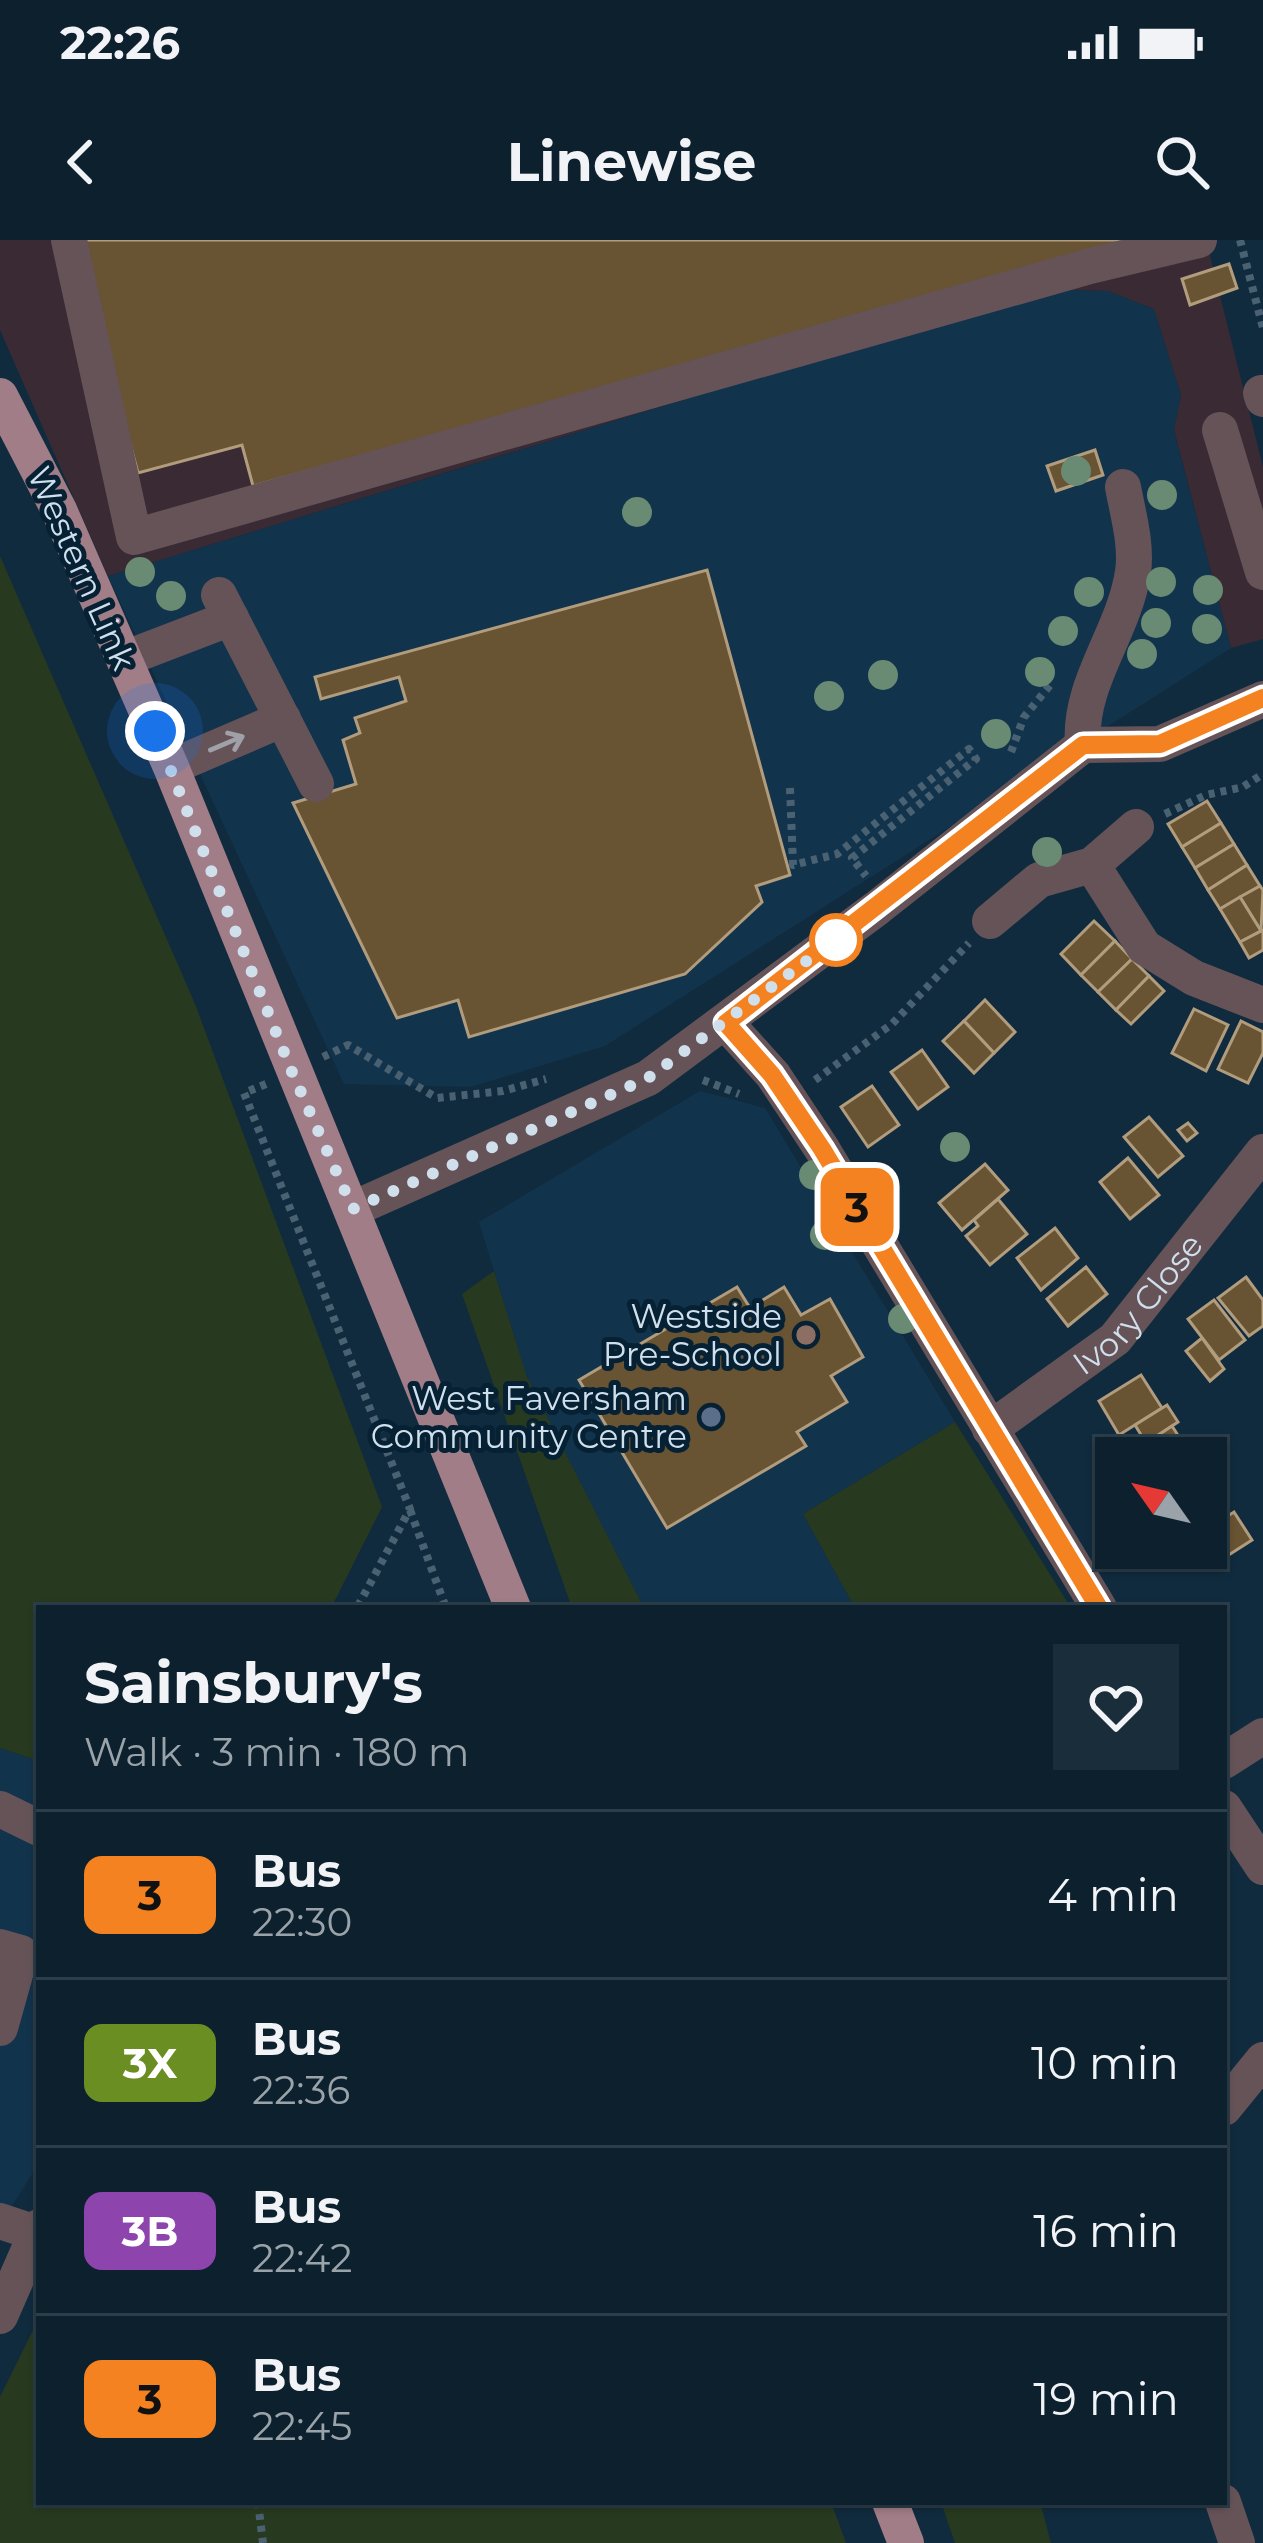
<!DOCTYPE html>
<meta charset="utf-8">
<style>
:root{--surface:#0c202e;--page:#1a2d3a;--text:#f1f3f6;--muted:#9aa3aa;--line:#2c3e4a}
body{margin:0;font-family:Montserrat,sans-serif;background:var(--page);color:var(--text);height:100vh;display:flex;flex-direction:column;font-size:45px;white-space:nowrap}
*{box-sizing:border-box;margin:0}
p{font-size:39px;color:var(--muted)}
.icon{flex:none;width:66px;height:66px;fill:none;stroke:currentColor;stroke-width:2;stroke-linecap:round;stroke-linejoin:round}
.map{position:relative;flex:1;overflow:hidden}
.details{position:absolute;left:36px;top:1365px;width:1191px;height:900px;display:flex;flex-direction:column;background:var(--surface);border-radius:0px;box-shadow:0 3px 9px #0004,0 0 0 3px var(--line)}
.details>*{flex:none}
.badge{padding:0 24px;border-radius:18px;font-size:42px;line-height:78px}
.needle{width:78px;rotate:304deg}
.fabs{position:absolute;left:1095px;top:1197px;display:grid;gap:24px}
.fabs a{display:grid;place-items:center;width:132px;height:132px;border-radius:0px;background:var(--surface);box-shadow:0 3px 9px #0004,0 0 0 3px var(--line);font-size:60px}
.you{position:absolute;width:60px;height:60px;margin:-30px;border:9px solid #fff;border-radius:50%;background:#1a73e8;box-shadow:0 0 0 18px #1a73e833}
.map>.badge{position:absolute;translate:-50% -50%;box-shadow:0 0 0 6px #fff}
.round{display:grid;place-items:center;flex:none;width:126px;height:126px;border-radius:0px;background:var(--page)}
.headline{display:flex;align-items:center;justify-content:space-between;height:204px;padding:0 48px}
h1{font-size:57px;font-weight:700;line-height:90px}
ul{padding:0;list-style:none}
li{display:flex;align-items:center;gap:36px;height:168px;padding:0 48px;border-top:3px solid var(--line)}
li div{flex:1}
li b{display:block;font-size:45px}
li em{font-style:normal}
li .badge{min-width:132px;font-weight:700;text-align:center}
.status{display:flex;justify-content:space-between;align-items:center;height:84px;padding:0 60px;background:var(--surface);direction:ltr}
.status svg{height:33px;fill:currentColor}
header{display:flex;justify-content:space-between;align-items:center;height:156px;padding:0 48px;background:var(--surface);font-size:54px;font-weight:700}
.map>svg:first-child{display:block}
.built{fill:#12334c}
.industrial{fill:#3a2a34}
.green{fill:#273a1f}
.building{fill:#685332;stroke:#b19c7e;stroke-width:3}
.lines{fill:none;stroke-linecap:round;stroke-linejoin:round}
.path{stroke:#4a6172;stroke-width:8;stroke-dasharray:6 6;stroke-linecap:butt}
.minor{stroke:#655358;stroke-width:36}
.major{stroke:#a17d87;stroke-width:36}
.tree{fill:#698b74}
.oneway{stroke:#a0a0a9}
.line-casing{stroke:#fff;stroke-width:27}
.line{stroke:#f58220;stroke-width:18}
.walk{stroke:#d0dfec;stroke-width:12;stroke-dasharray:0 21.6}
.stop-dot{fill:#fff;stroke:#f58220;stroke-width:6}
.education-dot{fill:#8d6e63;stroke:#062134;stroke-width:4.5}
.service-dot{fill:#5c6f8a;stroke:#062134;stroke-width:4.5}
.labels{text-anchor:middle;dominant-baseline:central;stroke-width:10;stroke-linejoin:round;paint-order:stroke}
.street-label{font-size:33px;fill:#d0dfec;stroke:#062134}
.poi-label{font-size:33px;fill:#d0dfec;stroke:#062134;text-anchor:end}
</style>
<div class="status"><b>22:26</b><svg viewBox="0 0 49 12"><path d="M0 12V9h3v3zM5 12V6h3v6zM10 12V3h3v9zM15 12V0h3v12zM26 1h20v11H26zM47 4h2v5h-2z"/></svg></div>
<header><svg class="icon" aria-label="back" viewBox="0 0 24 24"><path d="M15 5l-7 7 7 7"/></svg>Linewise<svg class="icon" aria-label="search" viewBox="0 0 24 24"><circle cx="10" cy="10" r="6"/><path d="M15 15l6 6"/></svg></header>
<div class="map">
<svg width="1263" height="2303" viewBox="0 0 1263 2303">
<rect width="100%" height="100%" fill="#102b3e"/>
<g class="built">
<path d="M 1046,49 L 1108,51 L 1154,69 L 1181,155 L 1174,191 L 1231,408 L 605,806 L 471,847 L 344,844 L 108,336 Z"/>
<path d="M 700,851 L 765,868 L 955,1182 L 803,1274 L 855,1368 L 644,1368 L 527,1137 L 479,982 Z"/>
<path d="M 0,1508 L 39,1521 L 39,1923 L 10,1969 L 0,1965 Z"/>
</g>
<path class="industrial" d="M 0,0 L 1206,0 L 1263,227 L 1263,399 L 1231,408 L 1174,190 L 1181,155 L 1154,69 L 1108,51 L 1045,49 L 108,336 L 0,90 Z"/>
<g class="green">
<path d="M 0,316 L 195,764 L 382,1267 L 331,1368 L 39,1368 L 39,1521 L 0,1508 Z"/>
<path d="M 494,1031 L 527,1137 L 644,1368 L 572,1368 L 462,1054 Z"/>
<path d="M 955,1182 L 1071,1368 L 855,1368 L 803,1274 Z"/>
<path d="M 39,2078 L 39,2262 L 831,2262 L 846,2303 L 0,2303 L 0,2157 Z"/>
<path d="M 941,2262 L 1040,2262 L 1051,2303 L 955,2303 Z"/>
</g>
<g class="building">
<path d="M 74,0 L 1146,0 L 253,246 L 242,205 L 138,233 Z"/>
<path d="M 1229,24 L 1237,48 L 1190,65 L 1182,39 Z"/>
<path d="M 1095,210 L 1103,235 L 1056,251 L 1047,226 Z"/>
<path d="M 707,330 L 790,635 L 756,646 L 762,662 L 685,734 L 469,797 L 458,760 L 397,778 L 293,563 L 356,544 L 343,500 L 360,493 L 355,478 L 406,461 L 399,437 L 321,459 L 315,437 Z"/>
<path d="M 1207,561 L 1221,583 L 1182,607 L 1168,584 Z"/>
<path d="M 1221,583 L 1234,604 L 1195,628 L 1182,607 Z"/>
<path d="M 1234,604 L 1247,625 L 1208,650 L 1195,628 Z"/>
<path d="M 1247,625 L 1260,646 L 1220,669 L 1208,650 Z"/>
<path d="M 1260,646 L 1263,650 L 1261,691 L 1240,657 Z"/>
<path d="M 1240,657 L 1261,691 L 1240,702 L 1220,669 Z"/>
<path d="M 1094,681 L 1115,701 L 1081,735 L 1061,714 Z"/>
<path d="M 1263,690 L 1263,710 L 1249,718 L 1240,702 Z"/>
<path d="M 1115,701 L 1132,719 L 1098,752 L 1081,735 Z"/>
<path d="M 1132,719 L 1149,736 L 1116,770 L 1098,752 Z"/>
<path d="M 1149,736 L 1164,751 L 1131,784 L 1116,770 Z"/>
<path d="M 985,760 L 1015,792 L 994,813 L 964,781 Z"/>
<path d="M 1194,769 L 1228,785 L 1206,831 L 1172,813 Z"/>
<path d="M 964,781 L 994,813 L 974,833 L 943,801 Z"/>
<path d="M 1241,781 L 1263,792 L 1263,813 L 1248,843 L 1218,829 Z"/>
<path d="M 922,810 L 948,847 L 918,869 L 891,832 Z"/>
<path d="M 872,846 L 899,885 L 868,907 L 841,867 Z"/>
<path d="M 1149,877 L 1183,916 L 1158,937 L 1124,897 Z"/>
<path d="M 1188,883 L 1197,893 L 1187,901 L 1178,890 Z"/>
<path d="M 1128,918 L 1159,955 L 1130,979 L 1100,942 Z"/>
<path d="M 985,924 L 1008,950 L 962,990 L 939,963 Z"/>
<path d="M 998,959 L 1027,994 L 990,1025 L 966,996 L 978,986 L 974,980 Z"/>
<path d="M 1055,988 L 1078,1018 L 1041,1050 L 1017,1018 Z"/>
<path d="M 1086,1027 L 1107,1054 L 1068,1086 L 1047,1059 Z"/>
<path d="M 1246,1037 L 1263,1060 L 1263,1086 L 1249,1096 L 1218,1058 Z"/>
<path d="M 737,1047 L 750,1068 L 784,1047 L 801,1075 L 830,1059 L 863,1117 L 831,1136 L 847,1162 L 797,1192 L 806,1206 L 667,1288 L 579,1140 Z"/>
<path d="M 1214,1060 L 1245,1100 L 1219,1120 L 1188,1079 Z"/>
<path d="M 1202,1098 L 1224,1129 L 1210,1141 L 1186,1111 Z"/>
<path d="M 1141,1135 L 1162,1168 L 1119,1195 L 1099,1161 Z"/>
<path d="M 1167,1165 L 1178,1182 L 1146,1203 L 1135,1185 Z"/>
<path d="M 1172,1186 L 1190,1214 L 1184,1218 L 1134,1218 L 1131,1213 Z"/>
<path d="M 1206,1227 L 1222,1254 L 1206,1264 Z"/>
<path d="M 1234,1272 L 1252,1300 L 1210,1327 L 1198,1308 L 1206,1308 L 1206,1290 Z"/>
</g>
<g class="lines">
<g class="path">
<path d="M 1240,0 L 1263,88"/>
<path d="M 1011,512 L 1024,477 L 1051,444"/>
<path d="M 790,548 L 793,625 L 837,614 L 969,509 L 976,519 L 852,618 L 866,636"/>
<path d="M 1165,574 L 1206,555 L 1243,547 L 1263,534"/>
<path d="M 323,817 L 348,805 L 437,858 L 503,851 L 546,839"/>
<path d="M 703,840 L 739,854"/>
<path d="M 815,840 L 892,784 L 969,703"/>
<path d="M 266,844 L 244,853 L 410,1269 L 357,1368"/>
<path d="M 410,1270 L 446,1368"/>
<path d="M 258,2262 L 263,2303"/>
</g>
<g class="minor">
<path d="M 69,0 L 134,297 L 1090,26 L 1199,0"/>
<path d="M 1261,153 L 1263,159"/>
<path d="M 1220,190 L 1263,332"/>
<path d="M 219,355 L 316,544"/>
<path d="M 124,419 L 231,378"/>
<path d="M 1083,505 C 1078,443 1124,393 1133,332 C 1137,305 1128,274 1123,247"/>
<path d="M 171,527 L 283,479"/>
<path d="M 1092,625 L 1144,707 L 1194,738 L 1263,765"/>
<path d="M 990,681 L 1039,640 L 1092,625 L 1136,587"/>
<path d="M 726,783 L 773,835 L 822,909 L 1099,1368"/>
<path d="M 353,969 L 648,838 L 877,668 L 1083,505 L 1160,504 L 1263,459"/>
<path id="s1" d="M 990,1189 L 1115,1099 L 1263,912"/>
<path d="M 1224,1521 L 1263,1496"/>
<path d="M 1224,1568 L 1263,1627"/>
<path d="M 0,1569 L 39,1588"/>
<path d="M 0,1707 L 21,1713 L 0,1788"/>
<path d="M 1224,1868 L 1263,1820"/>
<path d="M 0,1981 L 36,1993"/>
<path d="M 0,2076 L 39,1987"/>
<path d="M 1223,2262 L 1237,2303"/>
</g>
<g class="major">
<path d="M 0,156 L 59,270 L 171,527 L 513,1368"/>
<path d="M 890,2262 L 906,2303"/>
</g>
</g>
<g class="tree">
<circle cx="1076" cy="231" r="15"/>
<circle cx="1162" cy="255" r="15"/>
<circle cx="637" cy="272" r="15"/>
<circle cx="140" cy="332" r="15"/>
<circle cx="1161" cy="342" r="15"/>
<circle cx="1208" cy="350" r="15"/>
<circle cx="1089" cy="352" r="15"/>
<circle cx="171" cy="356" r="15"/>
<circle cx="1156" cy="383" r="15"/>
<circle cx="1207" cy="389" r="15"/>
<circle cx="1063" cy="391" r="15"/>
<circle cx="1142" cy="414" r="15"/>
<circle cx="1040" cy="432" r="15"/>
<circle cx="883" cy="435" r="15"/>
<circle cx="829" cy="456" r="15"/>
<circle cx="996" cy="494" r="15"/>
<circle cx="1047" cy="612" r="15"/>
<circle cx="955" cy="907" r="15"/>
<circle cx="814" cy="935" r="15"/>
<circle cx="825" cy="995" r="15"/>
<circle cx="903" cy="1079" r="15"/>
</g>
<defs><path id="oneway-shaft" d="M-6 0H5M1.5-3L5.5 0L1.5 3" fill="none" stroke-width="1.6" stroke-linecap="round" stroke-linejoin="round" transform="scale(3)"/></defs>
<use class="oneway" href="#oneway-shaft" transform="translate(227 503) rotate(-23)"/>
<g class="lines">
<defs>
<path id="line" d="M 1099,1368 L 822,909 L 772,835 L 726,783 L 1083,505 L 1160,504 L 1263,458"/>
</defs>
<use href="#line" class="line-casing"/>
<use href="#line" class="line"/>
<path class="walk" d="M 155,491 L 292,832 L 353,969 L 648,838 L 839,697 L 836,700"/>
</g>
<circle class="stop-dot" cx="836" cy="700" r="24"/>
<circle class="education-dot" cx="806" cy="1095" r="12"/>
<circle class="service-dot" cx="711" cy="1177" r="12"/>
<g class="labels">
<g class="street-label">
<text transform="translate(82 328) rotate(66)">Western Link</text>
<text stroke="none"><textPath href="#s1" startOffset="195">Ivory Close</textPath></text>
</g>
<g class="poi-label">
<text x="782" y="1076">Westside<tspan x="782" dy="38">Pre-School</tspan></text>
<text x="687" y="1158">West Faversham<tspan x="687" dy="38">Community Centre</tspan></text>
</g>
</g>
</svg>
<div class="fabs">
<a><svg class="needle" viewBox="-14 -14 28 28"><path d="M0-13l5 13h-10z" fill="#e53935"/><path d="M0 13l5-13h-10z" fill="#9aa3aa"/></svg></a>
</div>
<div class="you" style="left:155px;top:491px"></div>
<b class="badge" style="left:857px;top:967px;background:#f58220;color:#111">3</b>
<section class="details">
<div class="headline"><div><h1>Sainsbury's</h1><p>Walk · 3 min · 180 m</p></div><a class="round"><svg class="icon" aria-label="heart" viewBox="0 0 24 24"><path d="M12 20l-8-8c-3-5 5-10 8-4 3-6 11-1 8 4z"/></svg></a></div>
<ul>
<li><span class="badge" style="background:#f58220;color:#111">3</span><div><b>Bus</b><p>22:30</p></div><em>4 min</em></li>
<li><span class="badge" style="background:#6b8e23;color:#fff">3X</span><div><b>Bus</b><p>22:36</p></div><em>10 min</em></li>
<li><span class="badge" style="background:#8e44ad;color:#fff">3B</span><div><b>Bus</b><p>22:42</p></div><em>16 min</em></li>
<li><span class="badge" style="background:#f58220;color:#111">3</span><div><b>Bus</b><p>22:45</p></div><em>19 min</em></li>
</ul>
</section>
</div>
